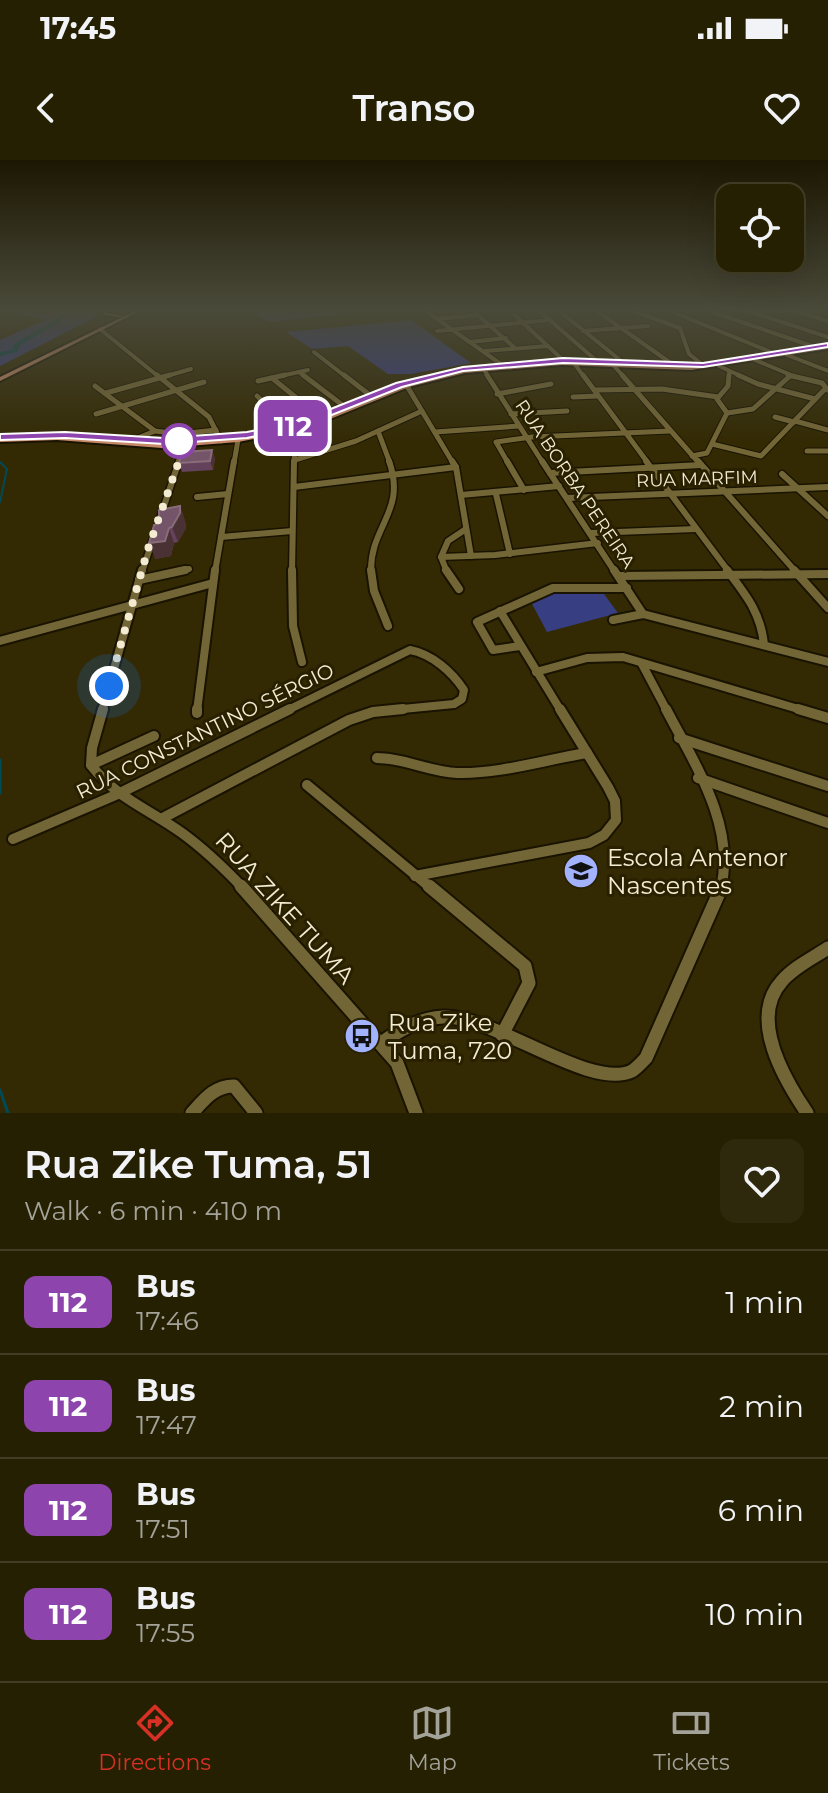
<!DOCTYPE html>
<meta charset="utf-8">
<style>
:root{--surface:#262003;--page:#2e280d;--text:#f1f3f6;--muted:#a4a39a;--line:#423e25;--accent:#d93025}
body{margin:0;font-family:Montserrat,sans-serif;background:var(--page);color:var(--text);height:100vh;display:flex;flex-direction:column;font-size:30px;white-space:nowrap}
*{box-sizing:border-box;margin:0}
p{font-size:26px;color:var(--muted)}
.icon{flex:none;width:44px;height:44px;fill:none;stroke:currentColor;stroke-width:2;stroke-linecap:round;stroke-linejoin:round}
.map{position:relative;height:953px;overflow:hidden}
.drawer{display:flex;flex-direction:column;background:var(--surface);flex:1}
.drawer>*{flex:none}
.badge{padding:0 16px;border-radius:12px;font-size:28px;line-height:52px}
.fabs{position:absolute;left:716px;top:24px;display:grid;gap:16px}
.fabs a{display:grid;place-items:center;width:88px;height:88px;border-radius:16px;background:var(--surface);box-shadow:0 8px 32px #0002,0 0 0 2px var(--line);font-size:40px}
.you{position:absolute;width:40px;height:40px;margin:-20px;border:6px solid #fff;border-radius:50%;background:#1a73e8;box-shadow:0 0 0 12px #1a73e833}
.map>.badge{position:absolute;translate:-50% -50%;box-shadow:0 0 0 4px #fff}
.round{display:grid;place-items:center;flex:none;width:84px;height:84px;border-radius:16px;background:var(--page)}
.summary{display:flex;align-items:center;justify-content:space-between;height:136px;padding:0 24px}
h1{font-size:38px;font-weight:600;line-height:60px}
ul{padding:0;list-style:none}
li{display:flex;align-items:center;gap:24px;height:104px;padding:0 24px;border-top:2px solid var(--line)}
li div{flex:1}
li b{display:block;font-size:30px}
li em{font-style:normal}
li .badge{min-width:88px;font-weight:700;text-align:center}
.status{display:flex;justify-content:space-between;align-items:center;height:56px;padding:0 40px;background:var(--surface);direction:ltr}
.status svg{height:22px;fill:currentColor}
header{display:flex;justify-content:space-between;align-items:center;height:104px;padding:0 24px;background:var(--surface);font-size:36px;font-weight:600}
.tabs{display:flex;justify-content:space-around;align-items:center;height:112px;border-top:2px solid var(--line);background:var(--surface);font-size:22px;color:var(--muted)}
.tabs a{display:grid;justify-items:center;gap:4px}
.tabs .selected{color:var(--accent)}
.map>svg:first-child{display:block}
.green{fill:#373e82}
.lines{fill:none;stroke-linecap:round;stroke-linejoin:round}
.stream-far1{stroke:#004a58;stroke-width:2}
.stream{stroke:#004a58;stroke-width:3}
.river{fill:#004a58;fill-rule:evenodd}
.minor-far5-casing{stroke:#191300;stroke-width:6}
.minor-far4-casing{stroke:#191300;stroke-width:7}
.minor-far3-casing{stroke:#191300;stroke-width:9}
.minor-far2-casing{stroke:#191300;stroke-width:12}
.minor-far1-casing{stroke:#191300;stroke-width:14}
.minor-casing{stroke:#191300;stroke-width:17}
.major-casing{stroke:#191300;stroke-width:4}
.minor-far5{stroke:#736636;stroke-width:4}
.minor-far4{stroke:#736636;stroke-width:5}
.minor-far3{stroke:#736636;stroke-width:6}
.minor-far2{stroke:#736636;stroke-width:8}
.minor-far1{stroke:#736636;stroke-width:10}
.minor{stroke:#736636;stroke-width:13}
.major{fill:#c68968;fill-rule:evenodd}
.wall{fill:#65425b}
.shaded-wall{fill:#4a3133}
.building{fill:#745468;stroke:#886c79;stroke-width:2}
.line{fill:#8e44ad;stroke:#fff;stroke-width:2}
.walk{stroke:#f3ecd3;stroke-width:8;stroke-dasharray:0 14.4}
.stop-dot{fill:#fff;stroke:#8e44ad;stroke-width:4}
.labels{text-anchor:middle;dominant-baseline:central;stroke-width:6;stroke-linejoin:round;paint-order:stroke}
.far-street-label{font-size:18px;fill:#f3ecd3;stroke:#292000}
.street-label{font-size:20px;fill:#f3ecd3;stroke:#292000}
.near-poi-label{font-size:24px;fill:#f3ecd3;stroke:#292000;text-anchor:start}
.near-street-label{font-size:24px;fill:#f3ecd3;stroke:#292000}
</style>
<div class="status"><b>17:45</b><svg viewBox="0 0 49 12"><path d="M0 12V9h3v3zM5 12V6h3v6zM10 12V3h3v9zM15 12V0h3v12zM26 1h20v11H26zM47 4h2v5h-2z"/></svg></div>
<header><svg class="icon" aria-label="back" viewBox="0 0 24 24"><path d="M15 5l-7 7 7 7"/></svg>Transo<svg class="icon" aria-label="heart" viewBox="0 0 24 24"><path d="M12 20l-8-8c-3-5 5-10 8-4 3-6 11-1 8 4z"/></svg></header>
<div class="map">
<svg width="828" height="953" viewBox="0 0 828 953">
<rect width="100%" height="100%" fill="#332a04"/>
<g class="green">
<path d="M 0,149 L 94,149 L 96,157 L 0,206 L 0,180 L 45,160 Z"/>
<path d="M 216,149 L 339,149 L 343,154 L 270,162 L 242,149 L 223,151 Z"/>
<path d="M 411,160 L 471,203 L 411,214 L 388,214 L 348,186 L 312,189 L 286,172 Z"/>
<path d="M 601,430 L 618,453 L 547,472 L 531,442 L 556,431 Z"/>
</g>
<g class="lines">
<path class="stream-far1" d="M 0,302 L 7,309 L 0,342"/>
<g class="stream">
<path d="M 0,600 L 0,633"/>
<path d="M 0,930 L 8,953"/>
</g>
<g class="river">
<path d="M 36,149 L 59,149 L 56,151 Z"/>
<path d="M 65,149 L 71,149 L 61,161 L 19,186 L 17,192 L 0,196 L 0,192 L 12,190 L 14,184 L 57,159 Z"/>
</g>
<defs>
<g id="minor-far5">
<path d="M 423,149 L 505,207"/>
<path d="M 471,149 L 515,188"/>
<path d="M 508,149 L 563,200"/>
<path d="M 537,149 L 598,202"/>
<path d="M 557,149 L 625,204"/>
<path d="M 594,149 L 675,206"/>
<path d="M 628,149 L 680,168 L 689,194 L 703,205"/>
<path d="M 665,149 L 776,194"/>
<path d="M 703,149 L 815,187"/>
<path d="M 742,149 L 828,177"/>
<path d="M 788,149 L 828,161"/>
<path d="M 426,151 L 442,149"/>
<path d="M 437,159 L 477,155"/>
<path d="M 100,169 L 159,217"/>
<path d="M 437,171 L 549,160"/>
<path d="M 583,171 L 648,166"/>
<path d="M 470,182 L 506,178"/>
<path d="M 485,191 L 548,186"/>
<path d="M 314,192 L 346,217"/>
<path d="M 787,195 L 828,211"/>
<path d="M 755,200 L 796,217"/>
<path d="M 574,203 L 584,217"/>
<path d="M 613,205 L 624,217"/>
<path d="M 719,206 L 743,217"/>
<path d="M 484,209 L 488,217"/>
<path d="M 299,212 L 306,217"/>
<path d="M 163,217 L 191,209"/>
<path d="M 276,217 L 308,210"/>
<path d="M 729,217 L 729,211"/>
</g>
<g id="minor-far4">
<path d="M 157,215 L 209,257 L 221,281"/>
<path d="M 303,215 L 345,247"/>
<path d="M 344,215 L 371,236"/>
<path d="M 487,215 L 543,303"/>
<path d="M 583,215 L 648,303"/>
<path d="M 622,215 L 699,303"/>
<path d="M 738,215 L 758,224 L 815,239"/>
<path d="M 788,215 L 822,223 L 828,230"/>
<path d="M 272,218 L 320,257"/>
<path d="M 258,221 L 285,215"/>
<path d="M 95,226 L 155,271 L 179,274 L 216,270"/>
<path d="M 407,226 L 453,303"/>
<path d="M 594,230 L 662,229 L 718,237"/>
<path d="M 106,233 L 170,215"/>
<path d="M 497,234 L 551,224"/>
<path d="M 257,236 L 290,267"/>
<path d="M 573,237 L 598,236"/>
<path d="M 727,253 L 753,249 L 790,216"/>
<path d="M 727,253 L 717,239 L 728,226 L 729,215"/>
<path d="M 96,254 L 204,222"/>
<path d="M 511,254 L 567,251"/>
<path d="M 775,257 L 794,262"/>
<path d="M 795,261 L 828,270"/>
<path d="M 378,271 L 390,303"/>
<path d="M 435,272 L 519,266"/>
<path d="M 133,280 L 155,271"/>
<path d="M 712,284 L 761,296 L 825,229"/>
<path d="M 807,291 L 828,291"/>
<path d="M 692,296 L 707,293 L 727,253"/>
<path d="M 295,300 L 356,281 L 422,251"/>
<path d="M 178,303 L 186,281"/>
<path d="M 234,303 L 238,280"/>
<path d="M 294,303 L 295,285 L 306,267"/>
<path d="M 508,303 L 496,282 L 532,277 L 670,271"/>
</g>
<g id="minor-far3">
<path d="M 452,301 L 456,307 L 471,396"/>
<path d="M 507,301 L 524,330"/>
<path d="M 542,301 L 615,412"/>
<path d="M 646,301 L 729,412"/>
<path d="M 698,301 L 796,412"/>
<path d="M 550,313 L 701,305"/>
<path d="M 782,314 L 828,356"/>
<path d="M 294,327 L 456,307"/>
<path d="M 496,334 L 510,394"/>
<path d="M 461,335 L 559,326"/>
<path d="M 197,337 L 228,334"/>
<path d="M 567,338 L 828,327"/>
<path d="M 591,373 L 696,369"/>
<path d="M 221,377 L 292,371"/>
<path d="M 441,397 L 495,395 L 598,383"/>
<path d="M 142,412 L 179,301"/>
<path d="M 176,412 L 189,409"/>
<path d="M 215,412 L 234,301"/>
<path d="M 292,412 L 294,301"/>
<path d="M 371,412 C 370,365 407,352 389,301"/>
<path d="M 447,412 L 441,397 L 448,381 L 466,369"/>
</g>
<g id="minor-far2">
<path d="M 292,410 L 293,466 L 302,502"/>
<path d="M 371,410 L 374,431 L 388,466"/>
<path d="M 446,410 L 459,429"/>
<path d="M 614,410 L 643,454"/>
<path d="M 727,410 C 746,435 761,453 764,485"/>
<path d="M 794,410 L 828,448"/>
<path d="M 619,416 L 828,414"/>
<path d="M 139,420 L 185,410"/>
<path d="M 500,451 L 561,551"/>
<path d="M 613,460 L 643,454 L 828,502"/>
<path d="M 0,481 L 213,423"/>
<path d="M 520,486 L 493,490 L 477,462 L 553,428 L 627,428"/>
<path d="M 642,504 L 667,551"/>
<path d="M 536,512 L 587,498 L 623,497 L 805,551"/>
<path d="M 102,551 L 142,410"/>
<path d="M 197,551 L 215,410"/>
<path d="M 286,551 L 410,490 C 432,494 452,512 464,530 L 462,539 L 454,544 L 382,551"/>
</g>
<g id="minor-far1">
<path d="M 103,549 L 92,588 L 91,605 C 116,638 149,649 182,673 C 204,689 224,708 243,728"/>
<path d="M 666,549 C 694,603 736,665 721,728"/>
<path d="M 798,549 L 828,558"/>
<path d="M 197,553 L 197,549"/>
<path d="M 679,578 L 828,626"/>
<path d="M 377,598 C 405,598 429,612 457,613 C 500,614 544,600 587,593"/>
<path d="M 91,605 L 154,576"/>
<path d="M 698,618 L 828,663"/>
<path d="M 307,625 L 431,728"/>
<path d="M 161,659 L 349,560 L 373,552 L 403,549"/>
<path d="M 13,679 L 118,634 L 290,549"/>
<path d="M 415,716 L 589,683 L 604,675 L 616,660 L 615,641 L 608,627 L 560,549"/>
</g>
<g id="minor">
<path d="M 241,726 L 397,903 L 416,953"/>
<path d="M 429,726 L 525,806 L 529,823 L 502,875"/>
<path d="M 381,883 C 400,870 420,858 443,857 C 494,855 590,931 632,911 C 637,908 642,902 646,898 L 722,726"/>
<path d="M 192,953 C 204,940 214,926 234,926 L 256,953"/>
<path d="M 807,953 C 784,919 748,858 782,821 C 794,807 813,798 828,788"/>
</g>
<g id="major">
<path d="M 101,149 L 105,149 L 108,153 L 122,156 L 120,157 L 104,155 Z"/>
<path d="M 139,149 L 144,149 L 0,221 L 0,217 Z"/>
<path d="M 828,187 L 828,189 L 691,210 L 562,205 L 465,213 L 409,227 L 308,268 L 238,282 L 162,288 L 57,280 L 0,282 L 0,278 L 57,276 L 162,284 L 238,278 L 304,265 L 405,225 L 465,209 L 562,201 L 691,206 Z"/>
</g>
</defs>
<use href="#minor-far5" class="minor-far5-casing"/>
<use href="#minor-far4" class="minor-far4-casing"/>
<use href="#minor-far3" class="minor-far3-casing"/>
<use href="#minor-far2" class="minor-far2-casing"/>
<use href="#minor-far1" class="minor-far1-casing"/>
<use href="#minor" class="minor-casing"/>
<use href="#major" class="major-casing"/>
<use href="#minor-far5" class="minor-far5"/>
<use href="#minor-far4" class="minor-far4"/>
<use href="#minor-far3" class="minor-far3"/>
<use href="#minor-far2" class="minor-far2"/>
<use href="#minor-far1" class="minor-far1"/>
<use href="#minor" class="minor"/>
<use href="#major" class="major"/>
</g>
<g class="wall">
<path d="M 212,290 L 215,299 L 213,310 L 182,312 L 179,303 Z"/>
<path d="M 180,346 L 185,361 L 186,368 L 178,382 L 174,383 L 171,396 L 155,399 L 159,363 Z"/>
</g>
<g class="shaded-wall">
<path d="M 212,290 L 215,299 L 213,310 L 210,301 Z"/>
<path d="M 180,346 L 185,361 L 186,368 L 178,382 L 172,367 Z"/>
<path d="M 169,368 L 174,383 L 171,396 L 155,399 L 149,383 Z"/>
</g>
<g class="building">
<path d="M 212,290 L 210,301 L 179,303 L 182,292 Z"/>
<path d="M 180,346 L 180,353 L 172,367 L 169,368 L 165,381 L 149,383 L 154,365 L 159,363 L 159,350 Z"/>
</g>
<linearGradient id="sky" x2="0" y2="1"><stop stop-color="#1c1702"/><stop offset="0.53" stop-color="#4a4a3a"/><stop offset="1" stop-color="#4a4a3a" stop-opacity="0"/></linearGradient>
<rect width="828" height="282" fill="url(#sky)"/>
<path class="line" d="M 828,183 L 828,187 L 703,207 L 563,203 L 463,211 L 402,227 L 304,266 L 247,278 L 164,284 L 65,278 L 0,280 L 0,274 L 65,272 L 164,278 L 247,272 L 298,262 L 396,223 L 463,207 L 563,198 L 703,203 Z"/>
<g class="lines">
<path class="walk" d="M 109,526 L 148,389 L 186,281 L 179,281"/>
</g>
<defs>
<symbol id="school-disc" viewBox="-11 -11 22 22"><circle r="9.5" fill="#a3b2fc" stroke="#292000"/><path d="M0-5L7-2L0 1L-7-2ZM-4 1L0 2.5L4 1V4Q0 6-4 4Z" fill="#111"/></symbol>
<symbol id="bus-disc" viewBox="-11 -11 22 22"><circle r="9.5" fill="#a3b2fc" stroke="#292000"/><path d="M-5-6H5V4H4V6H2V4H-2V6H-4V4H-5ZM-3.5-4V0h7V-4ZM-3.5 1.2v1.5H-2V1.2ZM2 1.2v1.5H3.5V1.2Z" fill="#111"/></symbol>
</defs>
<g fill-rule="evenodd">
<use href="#school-disc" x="561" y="691" width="40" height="40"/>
<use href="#bus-disc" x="342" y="856" width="40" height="40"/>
</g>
<circle class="stop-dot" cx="179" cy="281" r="16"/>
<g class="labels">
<g class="far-street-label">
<text transform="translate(697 319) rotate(-2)">RUA MARFIM</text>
<text transform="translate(575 324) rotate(56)">RUA BORBA PEREIRA</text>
</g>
<g class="street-label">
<text transform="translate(205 571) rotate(-26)">RUA CONSTANTINO SÉRGIO</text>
</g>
<g class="near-poi-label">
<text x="607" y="697">Escola Antenor<tspan x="607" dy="28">Nascentes</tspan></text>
<text x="388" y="862">Rua Zike<tspan x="388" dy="28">Tuma, 720</tspan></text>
</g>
<g class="near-street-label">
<text transform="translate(285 748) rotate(48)">RUA ZIKE TUMA</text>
</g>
</g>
</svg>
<div class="fabs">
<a><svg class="icon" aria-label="locate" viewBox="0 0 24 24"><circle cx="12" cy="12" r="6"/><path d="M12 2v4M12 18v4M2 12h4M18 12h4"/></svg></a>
</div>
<div class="you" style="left:109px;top:526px"></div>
<b class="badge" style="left:293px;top:266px;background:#8e44ad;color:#fff">112</b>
</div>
<section class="drawer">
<div class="summary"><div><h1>Rua Zike Tuma, 51</h1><p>Walk · 6 min · 410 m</p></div><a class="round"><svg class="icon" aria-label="heart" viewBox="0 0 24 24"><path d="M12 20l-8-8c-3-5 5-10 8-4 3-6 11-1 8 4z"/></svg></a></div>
<ul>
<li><span class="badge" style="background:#8e44ad;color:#fff">112</span><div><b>Bus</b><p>17:46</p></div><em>1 min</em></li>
<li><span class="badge" style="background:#8e44ad;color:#fff">112</span><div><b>Bus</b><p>17:47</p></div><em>2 min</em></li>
<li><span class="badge" style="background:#8e44ad;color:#fff">112</span><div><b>Bus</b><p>17:51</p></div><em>6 min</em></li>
<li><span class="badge" style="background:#8e44ad;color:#fff">112</span><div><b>Bus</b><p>17:55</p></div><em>10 min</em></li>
</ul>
</section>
<nav class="tabs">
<a class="selected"><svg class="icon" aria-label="directions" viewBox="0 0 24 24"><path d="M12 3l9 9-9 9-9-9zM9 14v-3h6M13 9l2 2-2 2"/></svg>Directions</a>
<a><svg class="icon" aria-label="map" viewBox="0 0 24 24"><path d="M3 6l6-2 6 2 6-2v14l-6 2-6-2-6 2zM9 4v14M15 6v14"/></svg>Map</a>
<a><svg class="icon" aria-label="tickets" viewBox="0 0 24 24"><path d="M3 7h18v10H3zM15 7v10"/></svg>Tickets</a>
</nav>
